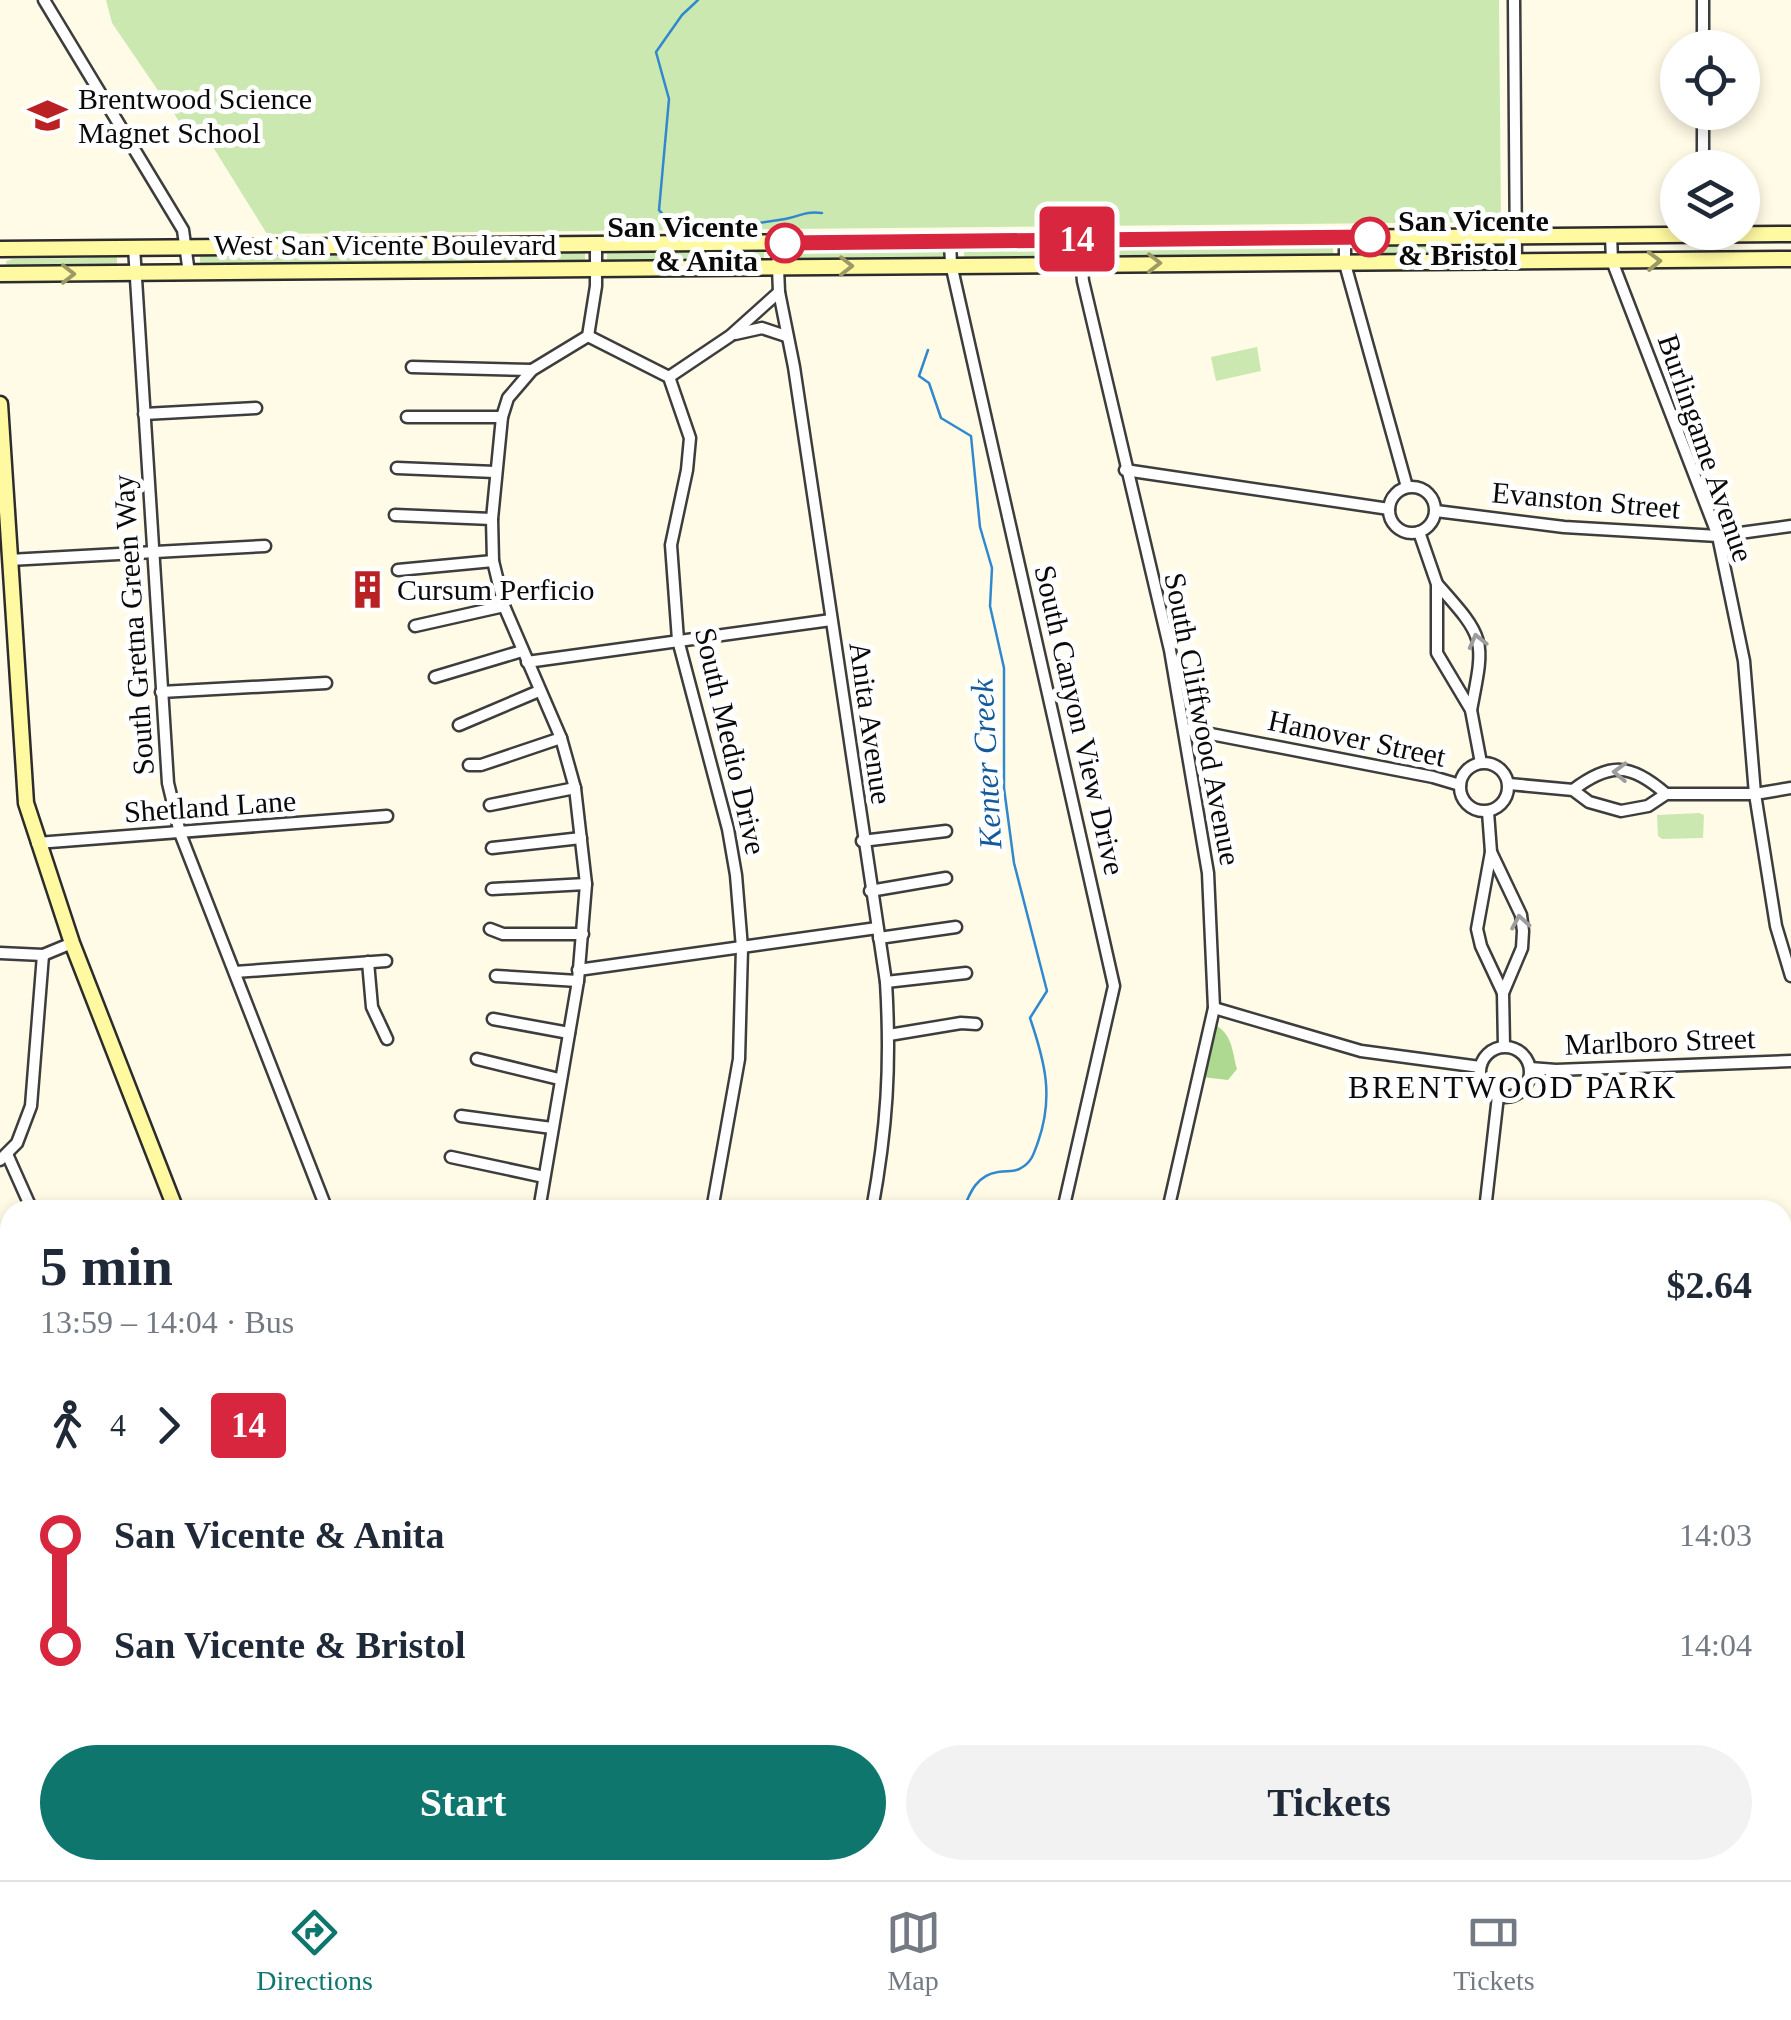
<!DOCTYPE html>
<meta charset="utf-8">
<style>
:root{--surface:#fff;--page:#f2f2f3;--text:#1f2937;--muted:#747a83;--line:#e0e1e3;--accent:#0f766e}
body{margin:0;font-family:"Times New Roman",serif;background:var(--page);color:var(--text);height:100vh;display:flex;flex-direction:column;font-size:38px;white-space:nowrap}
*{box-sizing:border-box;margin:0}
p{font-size:32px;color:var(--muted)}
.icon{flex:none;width:55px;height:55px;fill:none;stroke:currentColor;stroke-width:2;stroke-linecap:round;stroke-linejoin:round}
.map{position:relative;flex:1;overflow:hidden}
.sheet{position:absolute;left:0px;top:1200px;width:1792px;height:680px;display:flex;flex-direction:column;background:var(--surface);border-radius:30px 30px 0 0;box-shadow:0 5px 15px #0003}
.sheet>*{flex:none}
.badge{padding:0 20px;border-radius:8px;font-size:35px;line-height:65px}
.fabs{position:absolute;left:1660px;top:30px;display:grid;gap:20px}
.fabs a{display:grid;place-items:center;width:100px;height:100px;border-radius:50%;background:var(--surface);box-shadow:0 5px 15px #0003;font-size:50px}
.map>.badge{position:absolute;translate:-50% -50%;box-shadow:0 0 0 5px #fff}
.legs{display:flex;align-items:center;gap:15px;height:110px;padding:0 40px;font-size:32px}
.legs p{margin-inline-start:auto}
.overview{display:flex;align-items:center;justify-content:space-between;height:170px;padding:0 40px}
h1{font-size:55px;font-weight:700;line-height:75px}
.primary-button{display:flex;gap:20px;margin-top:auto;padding:20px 40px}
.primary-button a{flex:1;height:115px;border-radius:60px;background:var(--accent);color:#fff;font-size:40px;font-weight:700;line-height:115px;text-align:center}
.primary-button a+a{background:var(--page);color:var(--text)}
ul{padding:0 40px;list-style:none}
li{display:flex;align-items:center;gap:35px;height:110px;font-size:38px}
li i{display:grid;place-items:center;width:15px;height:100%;margin:0 12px;background:currentColor}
li i::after{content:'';width:25px;height:25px;margin:-12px;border:8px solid;border-radius:50%;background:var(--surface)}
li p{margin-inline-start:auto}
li:first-child i{background:linear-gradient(#0000 50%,currentColor 0)}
li:last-child i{background:linear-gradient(currentColor 50%,#0000 0)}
.tab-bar{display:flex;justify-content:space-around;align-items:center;height:140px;border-top:2px solid var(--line);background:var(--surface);font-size:28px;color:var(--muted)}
.tab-bar a{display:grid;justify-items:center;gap:5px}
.tab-bar .selected{color:var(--accent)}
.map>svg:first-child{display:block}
.green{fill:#cbe8b1}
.forest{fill:#aed990}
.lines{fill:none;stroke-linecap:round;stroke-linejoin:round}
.stream{stroke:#3188cf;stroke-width:2.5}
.street-casing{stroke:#3d3d3d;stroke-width:15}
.secondary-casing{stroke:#2c2c2c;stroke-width:19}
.street{stroke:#fff;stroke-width:10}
.secondary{stroke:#fff9a1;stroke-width:14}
.oneway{stroke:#9d9965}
.oneway2{stroke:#9d9d9d}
.line-1-casing{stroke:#fff;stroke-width:22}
.line-1{stroke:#d7263d;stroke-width:15}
.stop-1-dot{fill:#fff;stroke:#d7263d;stroke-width:5}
.labels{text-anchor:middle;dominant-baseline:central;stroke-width:10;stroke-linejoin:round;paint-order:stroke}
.poi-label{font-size:30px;fill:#0a0a0a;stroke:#fff;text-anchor:start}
.stop-label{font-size:30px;font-weight:bold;fill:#0a0a0a;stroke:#fff;text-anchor:start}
.street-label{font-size:30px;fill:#0a0a0a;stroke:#fff}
.water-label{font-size:32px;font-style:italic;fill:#135a9b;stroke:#fff}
.neighbourhood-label{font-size:32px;letter-spacing:2.5px;fill:#0a0a0a;stroke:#fff}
</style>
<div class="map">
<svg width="1791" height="1880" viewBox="0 0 1791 1880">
<rect width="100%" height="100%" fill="#fffbe6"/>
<g class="green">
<path d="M 106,0 L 1499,0 L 1501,222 L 267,234 L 208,139 L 196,146 L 112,23 Z"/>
<path d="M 1506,242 L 1506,257 L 1358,258 L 1358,244 Z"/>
<path d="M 1333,244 L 1333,259 L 1090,260 L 1091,245 Z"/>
<path d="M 964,246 L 1070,246 L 1070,260 L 964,261 Z"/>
<path d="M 943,247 L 943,261 L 789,262 L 789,248 Z"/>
<path d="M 764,248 L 764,263 L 607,264 L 607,249 Z"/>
<path d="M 585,250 L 585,264 L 200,267 L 200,253 Z"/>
<path d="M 117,253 L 117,268 L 7,269 L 6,261 L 13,259 L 87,258 Z"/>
<path d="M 1257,347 L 1261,371 L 1216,381 L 1211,357 Z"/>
<path d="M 1699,813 L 1704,815 L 1703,838 L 1662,839 L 1658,836 L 1657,815 Z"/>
</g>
<path class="forest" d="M 1213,1024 C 1233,1033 1232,1052 1237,1069 L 1228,1080 L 1202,1077 Z"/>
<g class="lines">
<g class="stream">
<path d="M 698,0 L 682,15 L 656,52 L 669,99 L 659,210 C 665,216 667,223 675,225 C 696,231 762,223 785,219 C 802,216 803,211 822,213"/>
<path d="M 928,350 L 919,376 L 929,383 L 941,418 L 971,436 L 980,527 L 992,568 L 990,606 L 1004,668 L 1004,788 L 1014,863 L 1047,991 L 1030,1018 C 1045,1062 1054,1097 1038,1142 C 1034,1153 1032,1162 1021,1168 C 1014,1173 1007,1170 998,1172 C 977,1175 970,1192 963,1210"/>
</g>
<defs>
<g id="street">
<path d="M 44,0 L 183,230 L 189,273"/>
<path d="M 1514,0 L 1516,262"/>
<path d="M 1703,0 L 1703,48"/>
<path d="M 1703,112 L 1703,168"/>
<path d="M 1611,235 L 1612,261 L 1718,536 L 1744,661 L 1755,794 L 1776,926 L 1791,976"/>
<path d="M 1345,237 L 1345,264 L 1407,487"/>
<path d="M 1079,239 L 1083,281 L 1170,650 L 1208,873 L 1214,1008 L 1168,1210"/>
<path d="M 950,242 L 951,264 L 1114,986 L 1063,1210"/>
<path d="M 777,243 L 779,292 L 794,367 L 886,982 C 891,1066 887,1128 872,1210"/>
<path d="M 134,247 L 168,783 L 180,833 L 327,1210"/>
<path d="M 735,334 L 762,328 L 786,336"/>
<path d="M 588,336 L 669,377 L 690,438 L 687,470 L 671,545 L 678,640 L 728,829 L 736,875 L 742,948 L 739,1059 L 712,1210"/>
<path d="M 412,367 L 532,370"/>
<path d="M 669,377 L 730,336 L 779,292"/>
<path d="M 144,414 L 256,408"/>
<path d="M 407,417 L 502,417"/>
<path d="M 397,468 L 495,472"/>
<path d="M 1125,470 L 1389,509"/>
<circle cx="1412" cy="510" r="23"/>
<path d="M 1436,511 L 1564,527 L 1718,536 L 1791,526"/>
<path d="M 395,515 L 492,519"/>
<path d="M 1419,532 L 1437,584 L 1437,653 L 1471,710 L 1481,763"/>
<path d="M 9,560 L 265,546"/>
<path d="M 398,570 L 493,561"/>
<path d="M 1438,585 C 1486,639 1485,639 1471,710"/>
<path d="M 415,626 L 504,606"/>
<path d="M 527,662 L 831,620"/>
<path d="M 435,677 L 522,651"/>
<path d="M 161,692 L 326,683"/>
<path d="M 459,725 L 539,691"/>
<path d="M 1185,729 L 1433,777 L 1460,785"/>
<circle cx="1484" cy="787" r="24"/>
<path d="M 469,765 L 481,765 L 561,738"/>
<path d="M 1509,784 L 1573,790 L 1589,802 L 1621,811 L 1648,806 L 1666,794 L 1755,794 L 1791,788"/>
<path d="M 1573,790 C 1610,762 1631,763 1666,794"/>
<path d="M 490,805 L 575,788"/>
<path d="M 1488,812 L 1491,852 L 1477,929 L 1481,946 L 1503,993"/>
<path d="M 862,841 L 946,831"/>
<path d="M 37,843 L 387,816"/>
<path d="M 492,848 L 581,838"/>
<path d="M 1491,852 L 1521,915 L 1523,931 L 1522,948 L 1503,993 L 1504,1046"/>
<path d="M 492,889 L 586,884"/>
<path d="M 870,891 L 946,878"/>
<path d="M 490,929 L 503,934 L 583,934"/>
<path d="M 879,938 L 956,927"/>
<path d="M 0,953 L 43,955 L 72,943"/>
<path d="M 368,962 L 372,1007 L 387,1039"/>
<path d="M 578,970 L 877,928"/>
<path d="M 235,972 L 386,961"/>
<path d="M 496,976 L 578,981"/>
<path d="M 886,982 L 966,973"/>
<path d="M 1214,1008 L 1361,1051 L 1480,1067"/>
<path d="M 493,1019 L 569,1033"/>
<path d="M 889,1035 L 961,1023 L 976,1024"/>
<circle cx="1505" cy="1072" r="25"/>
<path d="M 477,1059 L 559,1079"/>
<path d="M 1530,1068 L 1556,1070 L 1791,1061"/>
<path d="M 461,1116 L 552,1128"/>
<path d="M 7,1154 L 32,1210"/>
<path d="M 451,1157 L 544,1177"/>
<path d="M 0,1160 L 17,1143 L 31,1106 L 43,955"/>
<path d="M 539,1210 L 578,981 L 586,884 L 575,788 L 561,738 L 504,606 L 493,561 L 492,519 L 502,417 L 508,398 L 532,370 L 588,336 L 596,286 L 596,244"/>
<path d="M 1485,1210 L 1498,1096"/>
<path d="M 1782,1654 L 1791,1638"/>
<path d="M 0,1710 L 10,1711"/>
<path d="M 0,1835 L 10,1785"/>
<path d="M 222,1870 L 226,1880"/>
<path d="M 603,1870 L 606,1880"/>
<path d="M 871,1870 L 873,1880"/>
<path d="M 1154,1870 L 1155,1880"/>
<path d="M 1562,1870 L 1607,1880"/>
<path d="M 1426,1880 L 1427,1870"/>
<path d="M 1453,1880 L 1533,1870"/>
<path d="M 1749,1880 L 1750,1870"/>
</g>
<g id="secondary">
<path d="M 0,249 L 1791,234"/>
<path d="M 0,274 L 1791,259"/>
<path d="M 0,404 L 26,803 L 72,943 L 176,1210"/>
<path d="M 1782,1377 L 1791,1382"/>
<path d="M 0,1445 L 10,1439"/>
<path d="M 420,1870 L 421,1880"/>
</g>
</defs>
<use href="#street" class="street-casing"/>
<use href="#secondary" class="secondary-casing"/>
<use href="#street" class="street"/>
<use href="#secondary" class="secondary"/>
</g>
<defs><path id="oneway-chevron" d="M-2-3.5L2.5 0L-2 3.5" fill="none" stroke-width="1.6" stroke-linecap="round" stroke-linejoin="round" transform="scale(2.5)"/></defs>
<g class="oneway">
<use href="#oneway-chevron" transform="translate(1654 261) rotate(-1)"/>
<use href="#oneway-chevron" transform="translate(1154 263)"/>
<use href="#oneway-chevron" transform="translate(846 266)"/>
<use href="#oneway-chevron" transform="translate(68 274)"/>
</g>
<g class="oneway2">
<use href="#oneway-chevron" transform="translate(1477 641) rotate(-104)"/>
<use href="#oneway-chevron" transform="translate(1620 772) rotate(-178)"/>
<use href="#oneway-chevron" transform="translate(1520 922) rotate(-100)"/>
</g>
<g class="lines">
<defs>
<path id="line-1" d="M 785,243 L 1370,237"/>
</defs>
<use href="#line-1" class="line-1-casing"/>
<use href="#line-1" class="line-1"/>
</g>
<defs>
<symbol id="school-bare" viewBox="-9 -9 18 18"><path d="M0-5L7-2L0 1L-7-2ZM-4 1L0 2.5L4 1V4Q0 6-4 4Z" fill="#ba2122" stroke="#fff" stroke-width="2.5" paint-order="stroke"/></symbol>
<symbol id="building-bare" viewBox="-9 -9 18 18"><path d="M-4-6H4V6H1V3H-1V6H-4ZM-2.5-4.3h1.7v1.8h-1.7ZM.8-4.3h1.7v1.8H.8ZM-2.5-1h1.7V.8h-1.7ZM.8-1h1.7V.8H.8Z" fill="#ba2122" stroke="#fff" stroke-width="2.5" paint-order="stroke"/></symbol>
</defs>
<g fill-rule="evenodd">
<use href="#school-bare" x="20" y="88" width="55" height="55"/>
<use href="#building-bare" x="340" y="562" width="55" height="55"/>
</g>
<g class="stop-1-dot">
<circle cx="1370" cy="237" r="18"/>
<circle cx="785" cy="243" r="18"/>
</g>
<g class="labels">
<g class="poi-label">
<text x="78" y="98">Brentwood Science<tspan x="78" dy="34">Magnet School</tspan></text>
<text x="397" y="589">Cursum Perficio</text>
</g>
<g class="stop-label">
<text x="1398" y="220">San Vicente<tspan x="1398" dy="34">&amp; Bristol</tspan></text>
<text x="758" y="226" text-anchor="end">San Vicente<tspan x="758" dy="34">&amp; Anita</tspan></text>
</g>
<g class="street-label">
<text x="385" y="244">West San Vicente Boulevard</text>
<text transform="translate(1706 448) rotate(71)">Burlingame Avenue</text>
<text transform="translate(1586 500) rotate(5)">Evanston Street</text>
<text transform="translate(133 625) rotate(-94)">South Gretna Green Way</text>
<text transform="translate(1203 719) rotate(79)">South Cliffwood Avenue</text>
<text transform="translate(1080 720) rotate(77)">South Canyon View Drive</text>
<text transform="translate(871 723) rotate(82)">Anita Avenue</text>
<text transform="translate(1357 738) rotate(12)">Hanover Street</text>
<text transform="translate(731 741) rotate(77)">South Medio Drive</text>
<text transform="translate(210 806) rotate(-4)">Shetland Lane</text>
<text transform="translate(1660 1041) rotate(-2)">Marlboro Street</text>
</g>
<g class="water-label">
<text transform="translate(986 764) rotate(-93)">Kenter Creek</text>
</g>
<g class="neighbourhood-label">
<text x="1513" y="1087">BRENTWOOD PARK</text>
</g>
</g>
</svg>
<div class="fabs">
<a><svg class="icon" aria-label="locate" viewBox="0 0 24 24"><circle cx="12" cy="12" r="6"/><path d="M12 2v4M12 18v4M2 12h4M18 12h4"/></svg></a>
<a><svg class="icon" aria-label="layers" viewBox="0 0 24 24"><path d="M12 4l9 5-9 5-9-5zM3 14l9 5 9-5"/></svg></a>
</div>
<b class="badge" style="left:1077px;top:239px;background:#d7263d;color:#fff">14</b>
<section class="sheet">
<div class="overview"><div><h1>5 min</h1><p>13:59 – 14:04 · Bus</p></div><b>$2.64</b></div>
<div class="legs"><svg class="icon" aria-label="walk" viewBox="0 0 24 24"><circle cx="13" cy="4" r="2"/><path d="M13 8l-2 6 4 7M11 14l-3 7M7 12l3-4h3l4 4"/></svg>4<svg class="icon" aria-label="forward" viewBox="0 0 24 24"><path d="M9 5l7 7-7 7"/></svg><b class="badge" style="background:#d7263d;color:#fff">14</b></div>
<ul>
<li><i style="color:#d7263d"></i><b>San Vicente &amp; Anita</b><p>14:03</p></li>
<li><i style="color:#d7263d"></i><b>San Vicente &amp; Bristol</b><p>14:04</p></li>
</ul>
<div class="primary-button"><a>Start</a><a>Tickets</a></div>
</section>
</div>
<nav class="tab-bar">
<a class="selected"><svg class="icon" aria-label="directions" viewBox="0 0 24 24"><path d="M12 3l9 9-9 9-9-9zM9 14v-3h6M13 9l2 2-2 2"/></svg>Directions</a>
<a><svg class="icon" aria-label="map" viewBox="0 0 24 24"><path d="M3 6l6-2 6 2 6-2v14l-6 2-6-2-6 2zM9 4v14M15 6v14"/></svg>Map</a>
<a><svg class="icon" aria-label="tickets" viewBox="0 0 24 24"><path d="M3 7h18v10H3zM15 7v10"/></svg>Tickets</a>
</nav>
